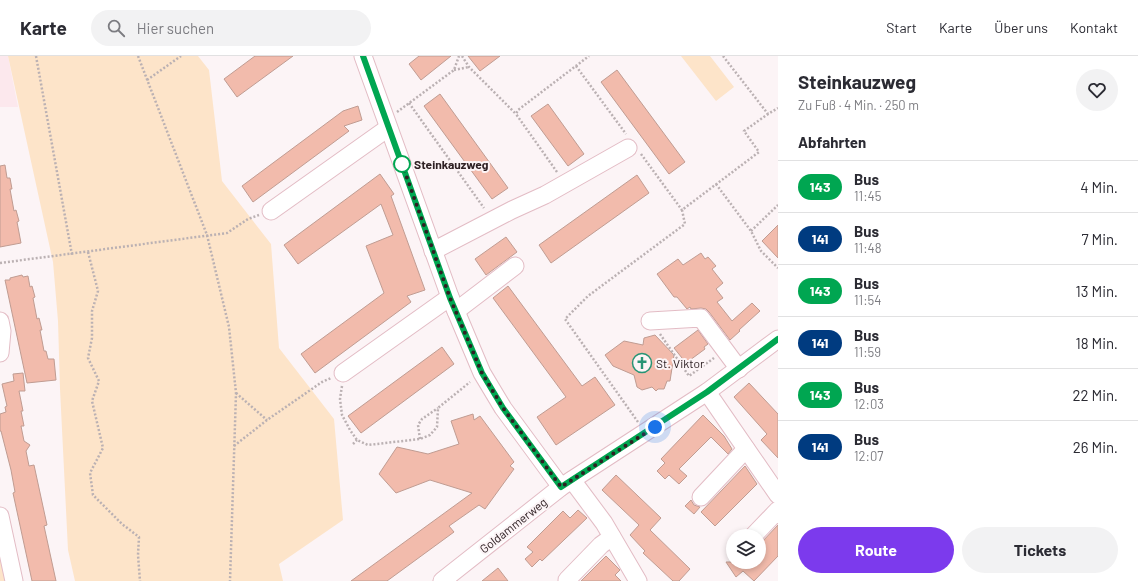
<!DOCTYPE html>
<html lang="de">
<meta charset="utf-8">
<style>
:root{--surface:#fff;--page:#f2f2f3;--text:#2b2b33;--muted:#7c7c81;--line:#e1e1e2;--accent:#7c3aed}
body{margin:0;font-family:Barlow,sans-serif;background:var(--page);color:var(--text);height:100vh;display:flex;flex-direction:column;font-size:15px;white-space:nowrap}
*{box-sizing:border-box;margin:0}
p{font-size:13px;color:var(--muted)}
.icon{flex:none;width:22px;height:22px;fill:none;stroke:currentColor;stroke-width:2;stroke-linecap:round;stroke-linejoin:round}
.map{position:relative;flex:1;overflow:hidden}
.details{display:flex;flex-direction:column;background:var(--surface);width:360px}
.details>*{flex:none}
.badge{padding:0 8px;border-radius:13px;font-size:14px;line-height:26px}
.controls{position:absolute;left:726px;top:473px;display:grid;gap:8px}
.controls a{display:grid;place-items:center;width:40px;height:40px;border-radius:50%;background:var(--surface);box-shadow:0 2px 6px #0003;font-size:20px}
.you{position:absolute;width:20px;height:20px;margin:-10px;border:3px solid #fff;border-radius:50%;background:#1a73e8;box-shadow:0 0 0 6px #1a73e833}
.map>.badge{position:absolute;translate:-50% -50%;box-shadow:0 0 0 2px #fff}
h2{padding:0 20px;font-size:15px;line-height:36px}
.round{display:grid;place-items:center;flex:none;width:42px;height:42px;border-radius:21px;background:var(--page)}
.overview{display:flex;align-items:center;justify-content:space-between;height:68px;padding:0 20px}
h1{font-size:19px;font-weight:700;line-height:30px}
.primary-button{display:flex;gap:8px;margin-top:auto;padding:8px 20px}
.primary-button a{flex:1;height:46px;border-radius:24px;background:var(--accent);color:#fff;font-size:16px;font-weight:700;line-height:46px;text-align:center}
.primary-button a+a{background:var(--page);color:var(--text)}
ul{padding:0;list-style:none}
li{display:flex;align-items:center;gap:12px;height:52px;padding:0 20px;border-top:1px solid var(--line)}
li div{flex:1}
li b{display:block;font-size:15px}
li em{font-style:normal}
li .badge{min-width:44px;font-weight:700;text-align:center}
header{display:flex;align-items:center;gap:24px;box-sizing:border-box;height:56px;padding:0 20px;background:var(--surface);border-bottom:1px solid var(--line)}
header strong{font-size:19px}
nav{display:flex;gap:22px;margin-inline-start:auto;font-size:14px}
.search{width:280px;height:36px;background:var(--page);display:flex;align-items:center;gap:10px;box-sizing:border-box;padding:0 14px;border-radius:22px;color:var(--muted);font-size:15px}
main{display:flex;flex:1;min-height:0}
.map>svg:first-child{display:block}
.built{fill:#fce8ed}
.green{fill:#fde4c9}
.building{fill:#f2bbac;stroke:#c09c92}
.lines{fill:none;stroke-linecap:round;stroke-linejoin:round}
.minor-casing{stroke:#e3bcc5;stroke-width:19}
.path{stroke:#bbb1b3;stroke-width:2.5;stroke-dasharray:2 2;stroke-linecap:butt}
.minor{stroke:#fff;stroke-width:17}
.line-casing{stroke:#fff;stroke-width:9}
.line{stroke:#00a651;stroke-width:6}
.walk{stroke:#2e2023;stroke-width:4;stroke-dasharray:0 7.2}
.stop-dot{fill:#fff;stroke:#00a651;stroke-width:2}
.labels{text-anchor:middle;dominant-baseline:central;stroke-width:4;stroke-linejoin:round;paint-order:stroke}
.stop-label{font-size:12px;font-weight:bold;fill:#2e2023;stroke:#fcf4f6;text-anchor:start}
.poi-label{font-size:12px;fill:#2e2023;stroke:#fcf4f6;text-anchor:start}
.street-label{font-size:12px;fill:#2e2023;stroke:#fcf4f6}
</style>
<header>
<strong>Karte</strong>
<div class="search"><svg class="icon" aria-label="search" viewBox="0 0 24 24"><circle cx="10" cy="10" r="6"/><path d="M15 15l6 6"/></svg>Hier suchen</div>
<nav><a>Start</a><a>Karte</a><a>Über uns</a><a>Kontakt</a></nav>
</header>
<main>
<div class="map">
<svg width="778" height="525" viewBox="0 0 778 525">
<rect width="100%" height="100%" fill="#fcf4f6"/>
<path class="built" d="M 0,0 L 8,0 L 18,51 L 0,51 Z"/>
<g class="green">
<path d="M 8,0 L 198,0 L 209,14 L 222,125 L 271,188 L 279,292 L 334,363 L 343,464 L 279,508 L 283,525 L 75,525 L 68,494 L 60,333 L 58,265 L 53,206 Z"/>
<path d="M 681,0 L 710,0 L 734,31 L 716,45 Z"/>
<path d="M 0,502 L 5,525 L 0,525 Z"/>
</g>
<g class="building">
<path d="M 255,0 L 293,0 L 237,41 L 224,23 Z"/>
<path d="M 419,0 L 451,0 L 421,24 L 409,8 Z"/>
<path d="M 468,0 L 500,0 L 480,15 Z"/>
<path d="M 617,14 L 685,106 L 669,118 L 601,26 Z"/>
<path d="M 440,38 L 508,132 L 492,143 L 424,50 Z"/>
<path d="M 548,48 L 584,98 L 568,110 L 531,60 Z"/>
<path d="M 358,50 L 362,64 L 344,70 L 349,75 L 253,146 L 242,130 L 343,55 Z"/>
<path d="M 5,109 L 7,122 L 10,122 L 12,133 L 10,133 L 14,155 L 16,154 L 19,165 L 17,166 L 21,187 L 0,191 L 0,110 Z"/>
<path d="M 380,118 L 394,138 L 391,140 L 425,234 L 407,240 L 411,246 L 315,317 L 301,298 L 384,237 L 366,190 L 393,179 L 381,148 L 298,208 L 284,189 Z"/>
<path d="M 637,119 L 649,137 L 551,207 L 539,189 Z"/>
<path d="M 778,169 L 778,202 L 762,185 Z"/>
<path d="M 506,181 L 517,196 L 486,219 L 475,203 Z"/>
<path d="M 701,197 L 705,203 L 708,201 L 716,210 L 712,213 L 723,227 L 716,233 L 723,242 L 717,246 L 732,265 L 752,247 L 760,255 L 739,274 L 740,275 L 730,284 L 709,256 L 706,253 L 701,252 L 691,253 L 690,251 L 687,253 L 677,241 L 674,241 L 657,218 L 678,203 L 683,209 Z"/>
<path d="M 22,219 L 23,221 L 28,220 L 30,231 L 32,230 L 35,241 L 33,242 L 37,263 L 39,262 L 42,274 L 40,274 L 44,295 L 46,295 L 48,303 L 54,303 L 56,324 L 27,327 L 5,224 L 10,224 L 10,222 Z"/>
<path d="M 508,230 L 582,330 L 595,321 L 615,349 L 556,389 L 537,361 L 566,341 L 493,242 Z"/>
<path d="M 698,274 L 708,288 L 704,291 L 705,293 L 686,307 L 674,292 Z"/>
<path d="M 655,279 L 674,299 L 670,325 L 667,325 L 664,333 L 658,333 L 656,335 L 652,331 L 642,334 L 637,331 L 634,319 L 613,310 L 605,299 L 624,285 L 643,289 L 644,282 Z"/>
<path d="M 442,291 L 454,308 L 361,377 L 348,360 Z"/>
<path d="M 23,317 L 25,335 L 19,335 L 23,355 L 21,355 L 24,370 L 21,370 L 24,385 L 30,389 L 26,395 L 29,410 L 34,409 L 47,469 L 44,470 L 56,525 L 32,525 L 13,437 L 15,436 L 11,414 L 1,375 L 0,375 L 0,358 L 6,356 L 5,351 L 7,350 L 2,328 L 14,325 L 13,318 Z"/>
<path d="M 749,327 L 778,358 L 778,402 L 761,384 L 767,378 L 734,341 Z"/>
<path d="M 473,358 L 474,364 L 480,360 L 514,406 L 510,410 L 514,413 L 485,453 L 479,449 L 449,470 L 454,476 L 387,525 L 351,525 L 472,437 L 430,424 L 396,437 L 379,418 L 397,391 L 428,398 L 459,388 L 451,365 Z"/>
<path d="M 703,359 L 724,380 L 732,393 L 728,398 L 711,381 L 679,413 L 687,420 L 679,428 L 669,419 L 665,423 L 657,415 L 665,407 L 661,403 Z"/>
<path d="M 745,410 L 757,428 L 715,470 L 701,456 Z"/>
<path d="M 616,419 L 661,462 L 650,474 L 690,513 L 679,525 L 673,525 L 643,497 L 645,495 L 630,479 L 639,469 L 602,434 Z"/>
<path d="M 691,444 L 694,449 L 700,451 L 694,458 L 685,450 Z"/>
<path d="M 578,454 L 587,462 L 542,505 L 540,503 L 532,511 L 525,503 L 533,496 L 527,491 L 563,455 L 570,462 Z"/>
<path d="M 778,469 L 778,500 L 754,525 L 743,515 L 736,521 L 726,506 L 759,506 L 759,489 Z"/>
<path d="M 606,500 L 620,514 L 615,519 L 621,525 L 581,525 Z"/>
<path d="M 498,512 L 508,525 L 482,525 Z"/>
</g>
<g class="lines">
<defs>
<g id="minor">
<path d="M 363,0 L 450,241 L 482,317 L 503,352 L 561,431"/>
<path d="M 271,155 L 388,72"/>
<path d="M 433,195 L 512,154 L 545,139 L 628,92"/>
<path d="M 456,255 L 515,210"/>
<path d="M 0,265 L 2,275 L 0,297"/>
<path d="M 650,265 L 701,262 L 739,313"/>
<path d="M 343,317 L 450,241"/>
<path d="M 707,336 L 778,439"/>
<path d="M 572,424 L 604,467 L 638,525"/>
<path d="M 701,441 L 746,393"/>
<path d="M 0,460 L 14,525"/>
<path d="M 753,480 L 778,454"/>
<path d="M 567,524 L 601,489 L 612,481"/>
<path d="M 442,525 L 561,431 L 707,336 L 778,283"/>
</g>
</defs>
<use href="#minor" class="minor-casing"/>
<g class="path">
<path d="M 36,0 L 72,199"/>
<path d="M 138,0 L 207,179 L 229,271 L 236,337 L 230,525"/>
<path d="M 462,0 L 469,11 L 516,58"/>
<path d="M 723,0 L 768,58 L 778,52"/>
<path d="M 576,10 L 626,78"/>
<path d="M 454,14 L 469,11"/>
<path d="M 147,24 L 181,0"/>
<path d="M 409,47 L 484,152"/>
<path d="M 397,56 L 454,14 L 459,0"/>
<path d="M 641,98 L 682,154"/>
<path d="M 557,116 L 516,58 L 518,54 L 589,0"/>
<path d="M 716,128 L 751,175 L 761,195 L 778,212"/>
<path d="M 751,175 L 778,149"/>
<path d="M 88,196 L 98,235 L 92,255 L 92,282 L 88,302 L 99,325 L 92,345 L 103,392 L 90,417 L 93,439 L 122,468 L 139,481 L 138,499 L 140,525"/>
<path d="M 0,207 L 227,177 L 248,163 L 259,159"/>
<path d="M 660,278 L 689,320 L 714,302"/>
<path d="M 342,330 L 340,343 L 342,359 L 350,374 L 357,384 L 368,389 L 420,383 L 430,379 L 437,371 L 438,352 L 470,326"/>
<path d="M 236,337 L 267,364"/>
<path d="M 638,366 L 565,263 L 588,240 L 685,168 L 682,154 L 759,96 L 744,75 L 768,58"/>
<path d="M 420,383 L 418,369 L 422,363 L 438,352"/>
<path d="M 353,388 L 357,384"/>
<path d="M 234,390 L 267,364 L 322,326 L 331,322"/>
</g>
<use href="#minor" class="minor"/>
</g>
<g class="lines">
<defs>
<path id="line" d="M 363,0 L 450,242 L 482,317 L 503,352 L 561,431 L 707,336 L 778,283"/>
</defs>
<use href="#line" class="line-casing"/>
<use href="#line" class="line"/>
<path class="walk" d="M 402,108 L 450,242 L 482,317 L 503,352 L 561,431 L 655,371"/>
</g>
<defs>
<symbol id="church-ring" viewBox="-11 -11 22 22"><circle r="9.5" fill="#fcf4f6" stroke="#279475" stroke-width="1.5"/><path d="M-1.2-6h2.4v3.5h3.3v2.4h-3.3V6h-2.4V-.1h-3.3v-2.4h3.3Z" fill="#279475"/></symbol>
</defs>
<g fill-rule="evenodd">
<use href="#church-ring" x="631" y="296" width="22" height="22"/>
</g>
<circle class="stop-dot" cx="402" cy="108" r="8"/>
<g class="labels">
<g class="stop-label">
<text x="414" y="108">Steinkauzweg</text>
</g>
<g class="poi-label">
<text x="656" y="307">St. Viktor</text>
</g>
<g class="street-label">
<text transform="translate(513 469) rotate(-38)">Goldammerweg</text>
</g>
</g>
</svg>
<div class="controls">
<a><svg class="icon" aria-label="layers" viewBox="0 0 24 24"><path d="M12 4l9 5-9 5-9-5zM3 14l9 5 9-5"/></svg></a>
</div>
<div class="you" style="left:655px;top:371px"></div>
</div>
<section class="details">
<div class="overview"><div><h1>Steinkauzweg</h1><p>Zu Fuß · 4 Min. · 250 m</p></div><a class="round"><svg class="icon" aria-label="heart" viewBox="0 0 24 24"><path d="M12 20l-8-8c-3-5 5-10 8-4 3-6 11-1 8 4z"/></svg></a></div>
<h2>Abfahrten</h2>
<ul>
<li><span class="badge" style="background:#00a651;color:#fff">143</span><div><b>Bus</b><p>11:45</p></div><em>4 Min.</em></li>
<li><span class="badge" style="background:#003b80;color:#fff">141</span><div><b>Bus</b><p>11:48</p></div><em>7 Min.</em></li>
<li><span class="badge" style="background:#00a651;color:#fff">143</span><div><b>Bus</b><p>11:54</p></div><em>13 Min.</em></li>
<li><span class="badge" style="background:#003b80;color:#fff">141</span><div><b>Bus</b><p>11:59</p></div><em>18 Min.</em></li>
<li><span class="badge" style="background:#00a651;color:#fff">143</span><div><b>Bus</b><p>12:03</p></div><em>22 Min.</em></li>
<li><span class="badge" style="background:#003b80;color:#fff">141</span><div><b>Bus</b><p>12:07</p></div><em>26 Min.</em></li>
</ul>
<div class="primary-button"><a>Route</a><a>Tickets</a></div>
</section>
</main>
